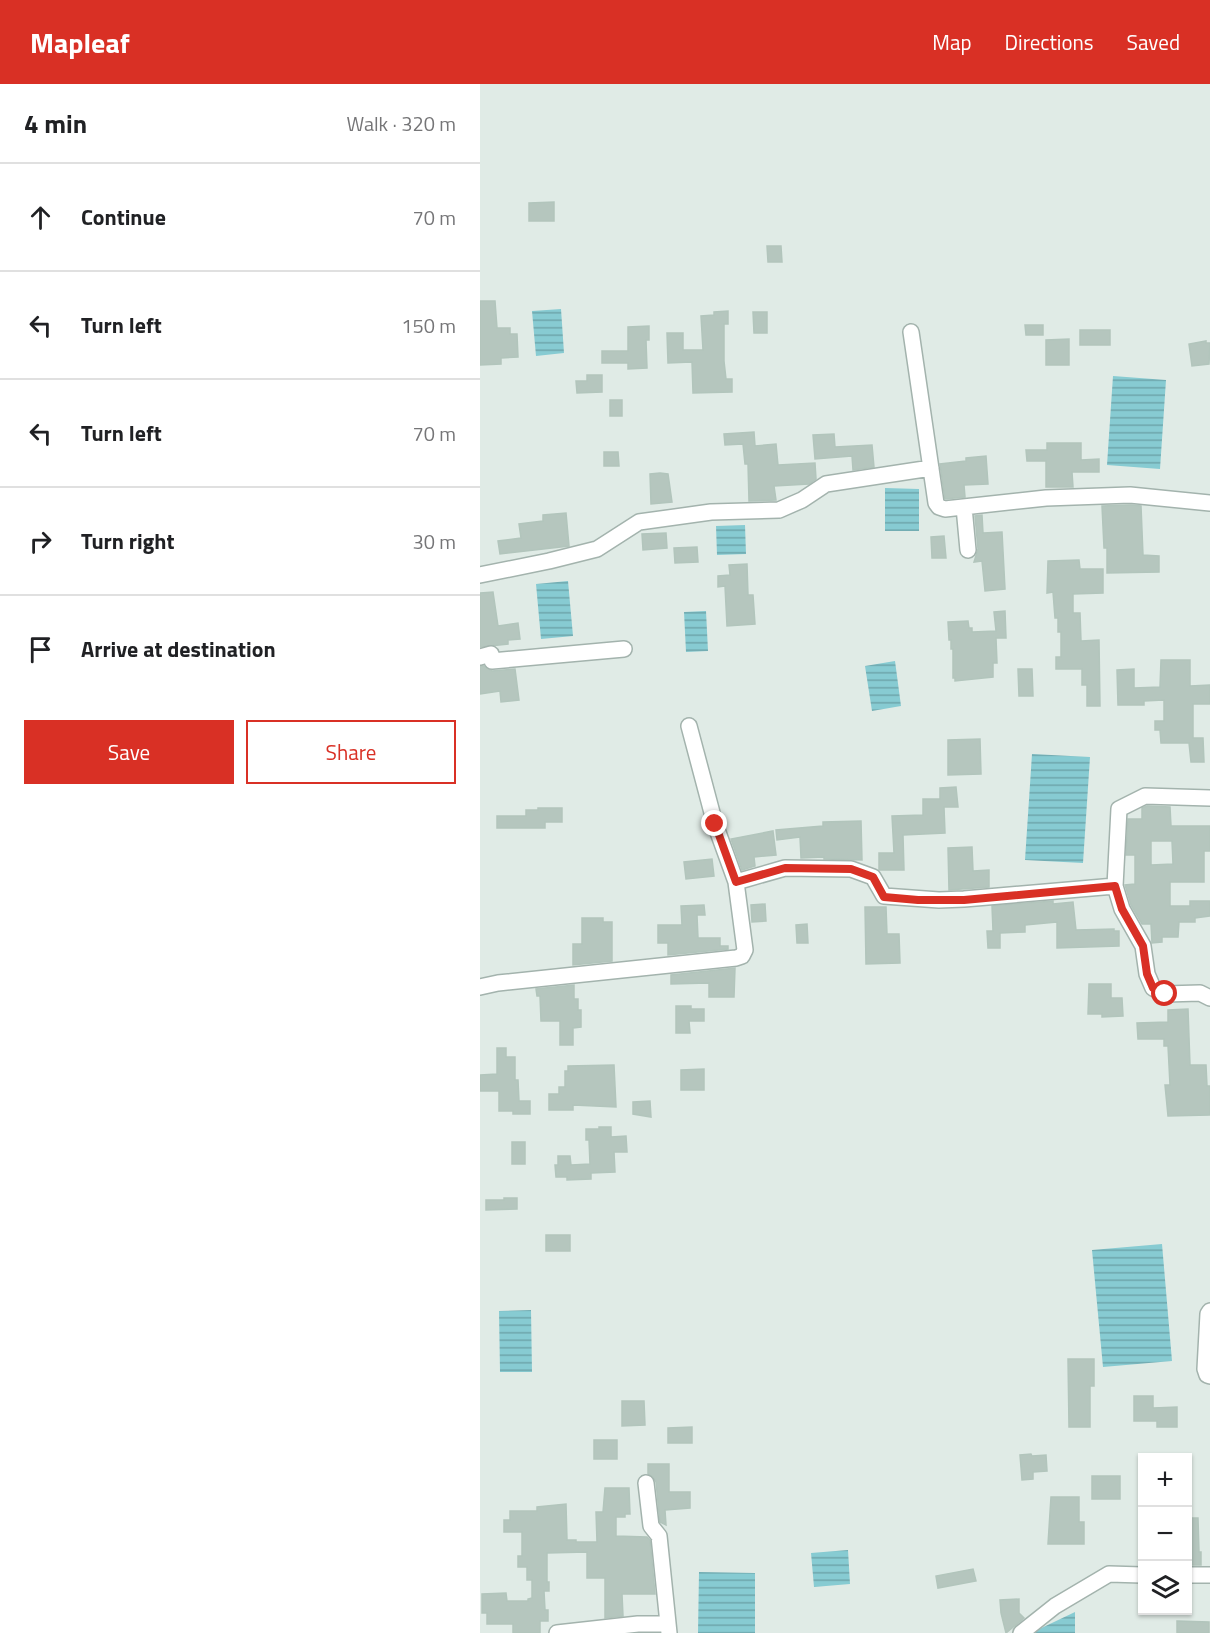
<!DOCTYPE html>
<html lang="en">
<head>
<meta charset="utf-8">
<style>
	body { margin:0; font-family:"Titillium Web",sans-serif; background:#f2f2f2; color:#202124 }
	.controls { position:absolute; right:18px; bottom:18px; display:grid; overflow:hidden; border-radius:0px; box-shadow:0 2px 4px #0004 }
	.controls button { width:54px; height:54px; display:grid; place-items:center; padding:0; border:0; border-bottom:2px solid #e0e0e0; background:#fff; color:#202124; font:30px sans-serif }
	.stop { position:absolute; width:18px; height:18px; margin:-14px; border:4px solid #d93025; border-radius:50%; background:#fff }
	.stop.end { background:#d93025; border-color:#fff; box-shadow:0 2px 6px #0008 }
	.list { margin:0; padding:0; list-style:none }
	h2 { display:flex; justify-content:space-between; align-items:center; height:78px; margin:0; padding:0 24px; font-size:26px }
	h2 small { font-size:20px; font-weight:400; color:#757577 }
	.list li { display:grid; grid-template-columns:39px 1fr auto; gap:18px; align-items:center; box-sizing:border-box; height:108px; padding:0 24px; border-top:2px solid #e0e0e0 }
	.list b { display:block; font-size:22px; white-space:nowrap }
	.list em { font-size:20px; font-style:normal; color:#757577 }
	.actions { display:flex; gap:12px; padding:18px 24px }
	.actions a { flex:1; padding:14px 0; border:2px solid #d93025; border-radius:0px; text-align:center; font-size:21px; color:#d93025 }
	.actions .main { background:#d93025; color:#fff }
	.icon { flex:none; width:33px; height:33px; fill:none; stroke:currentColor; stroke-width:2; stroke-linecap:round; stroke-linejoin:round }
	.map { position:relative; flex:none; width:730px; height:1549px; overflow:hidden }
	header { display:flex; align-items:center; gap:36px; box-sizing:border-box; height:84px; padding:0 30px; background:#d93025; color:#fff }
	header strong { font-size:28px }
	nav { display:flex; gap:33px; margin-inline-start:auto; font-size:21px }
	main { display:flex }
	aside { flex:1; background:#fff }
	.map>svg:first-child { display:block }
	.water { fill:url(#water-rules) }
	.building { fill:#b5c6be; stroke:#b2c5bc; stroke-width:1.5; fill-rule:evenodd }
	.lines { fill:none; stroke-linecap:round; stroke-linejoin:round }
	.minor-casing { stroke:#a3b3ad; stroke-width:18 }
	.minor { stroke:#fff; stroke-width:15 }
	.route { stroke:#d93025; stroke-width:8 }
</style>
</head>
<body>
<header>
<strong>Mapleaf</strong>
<nav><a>Map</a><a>Directions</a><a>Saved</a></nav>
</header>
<main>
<aside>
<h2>4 min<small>Walk · 320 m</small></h2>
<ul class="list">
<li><svg class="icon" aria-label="ahead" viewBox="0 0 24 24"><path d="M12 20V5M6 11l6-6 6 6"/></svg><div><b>Continue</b></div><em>70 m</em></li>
<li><svg class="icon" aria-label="left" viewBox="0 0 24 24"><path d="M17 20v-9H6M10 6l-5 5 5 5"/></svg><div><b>Turn left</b></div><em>150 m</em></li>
<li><svg class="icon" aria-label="left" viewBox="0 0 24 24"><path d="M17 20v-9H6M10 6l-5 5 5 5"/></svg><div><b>Turn left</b></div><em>70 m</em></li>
<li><svg class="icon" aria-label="right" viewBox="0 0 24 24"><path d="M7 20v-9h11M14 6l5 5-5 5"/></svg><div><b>Turn right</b></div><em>30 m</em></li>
<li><svg class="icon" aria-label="arrive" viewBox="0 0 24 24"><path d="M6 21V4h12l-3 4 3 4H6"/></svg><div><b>Arrive at destination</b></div></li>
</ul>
<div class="actions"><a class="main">Save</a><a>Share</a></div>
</aside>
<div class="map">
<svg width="730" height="1549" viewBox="0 0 730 1549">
	<defs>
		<pattern id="water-rules" width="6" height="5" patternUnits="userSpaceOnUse" patternTransform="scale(1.5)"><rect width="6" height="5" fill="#87cbd2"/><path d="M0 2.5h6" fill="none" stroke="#6ea6ab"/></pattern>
	</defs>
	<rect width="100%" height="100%" fill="#e0ebe6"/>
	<path class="water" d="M 81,225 L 84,269 L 56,272 L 52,227 Z
		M 633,292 L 686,296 L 680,385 L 627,381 Z
		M 405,404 L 439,405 L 439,447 L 405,447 Z
		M 265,441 L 266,470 L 237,471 L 236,442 Z
		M 88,497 L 93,552 L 61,555 L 56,500 Z
		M 226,527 L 228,567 L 206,568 L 204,528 Z
		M 415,577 L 421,622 L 392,627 L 385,582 Z
		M 552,670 L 610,673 L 603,779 L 545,776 Z
		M 682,1160 L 692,1277 L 623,1283 L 612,1166 Z
		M 51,1226 L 52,1288 L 20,1288 L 19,1227 Z
		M 368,1466 L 370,1500 L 334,1503 L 331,1469 Z
		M 219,1488 L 275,1489 L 275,1549 L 218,1549 Z
		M 595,1528 L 595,1549 L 553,1549 L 553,1548 Z"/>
	<path class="building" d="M 74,118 L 74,137 L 49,137 L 49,119 Z
		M 287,162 L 301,162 L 302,178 L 288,178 Z
		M 0,217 L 15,217 L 17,244 L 30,244 L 30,250 L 37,250 L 38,273 L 21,274 L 21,280 L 0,281 Z
		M 248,227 L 248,240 L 244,240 L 244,277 L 246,295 L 252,295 L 252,308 L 213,309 L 212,278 L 188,279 L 187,249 L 203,249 L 203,266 L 223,266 L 221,232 L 234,231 L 234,228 Z
		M 273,228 L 287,228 L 287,249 L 274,249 Z
		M 545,241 L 563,241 L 563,251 L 546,251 Z
		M 169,242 L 169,256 L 166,256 L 167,284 L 148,285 L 148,279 L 122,279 L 122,267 L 148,267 L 148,243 Z
		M 600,246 L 630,246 L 630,261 L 600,261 Z
		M 589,255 L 589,281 L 566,281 L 566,256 Z
		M 726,257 L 726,259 L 730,259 L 729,280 L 712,282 L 709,260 Z
		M 107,291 L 122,291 L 122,308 L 97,309 L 96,297 L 107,297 Z
		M 130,316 L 142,316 L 142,332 L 130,332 Z
		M 274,348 L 275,362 L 296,360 L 298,381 L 335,379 L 336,395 L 329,400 L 294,402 L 296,416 L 269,417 L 268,380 L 265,380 L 263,360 L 245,361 L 244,350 Z
		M 354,350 L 355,363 L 392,361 L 394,383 L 373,386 L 372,372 L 335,375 L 333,351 Z
		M 567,359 L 601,359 L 601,376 L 619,375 L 619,388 L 592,388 L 593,403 L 566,403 L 566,377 L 547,377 L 546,366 L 567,366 Z
		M 124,368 L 138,368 L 139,382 L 124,382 Z
		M 506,372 L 508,400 L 484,401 L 485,413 L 465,415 L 460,380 L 486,377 L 486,374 Z
		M 180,389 L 188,390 L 192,418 L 171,420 L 170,390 Z
		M 651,421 L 661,422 L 663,471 L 679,472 L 679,488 L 627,489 L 627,464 L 624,464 L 622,422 Z
		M 86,429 L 89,462 L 20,470 L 18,457 L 41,454 L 39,440 L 63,437 L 63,431 Z
		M 502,431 L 503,449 L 522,448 L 525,505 L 505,507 L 502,477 L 494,478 L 498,465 L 495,432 Z
		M 186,449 L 187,464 L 163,466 L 162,450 Z
		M 464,452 L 466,474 L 452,474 L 451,453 Z
		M 217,463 L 218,478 L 195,479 L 194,464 Z
		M 599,476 L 600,485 L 623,485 L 623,509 L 593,510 L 593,529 L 600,529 L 601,557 L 619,556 L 620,622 L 607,622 L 607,601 L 602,601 L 602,585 L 576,585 L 576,573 L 581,573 L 581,548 L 578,548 L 578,534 L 575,534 L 573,508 L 567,509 L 568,477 Z
		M 267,480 L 268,511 L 273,511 L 275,540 L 247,542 L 245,502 L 238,503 L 238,492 L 250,491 L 249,481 Z
		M 13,508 L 18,542 L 38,539 L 40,555 L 28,556 L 28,560 L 0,563 L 0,509 Z
		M 525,527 L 526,554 L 516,554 L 517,579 L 513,579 L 513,593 L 475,597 L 475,594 L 473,594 L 473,565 L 471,565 L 471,556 L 469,556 L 468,538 L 488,537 L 489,544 L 492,544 L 492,548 L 516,547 L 514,528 Z
		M 681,576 L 710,576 L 710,602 L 730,601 L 730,620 L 713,620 L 713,654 L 723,654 L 724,678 L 711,678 L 709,659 L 681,659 L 680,646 L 675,646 L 675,637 L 684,637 L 684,616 L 664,617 L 664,621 L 638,621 L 637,586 L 654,585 L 654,604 L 680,603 Z
		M 0,582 L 4,582 L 12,587 L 35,585 L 39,616 L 21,618 L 20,607 L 0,610 Z
		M 538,585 L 552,585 L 553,612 L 539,612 Z
		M 500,655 L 501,690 L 468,691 L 468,656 Z
		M 476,703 L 478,723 L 464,723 L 465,749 L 423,751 L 424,786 L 399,786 L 399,769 L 414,769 L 412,732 L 443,731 L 443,715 L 460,715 L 460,704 Z
		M 667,722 L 690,723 L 691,742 L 730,742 L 730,767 L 724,767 L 724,798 L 690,798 L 690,822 L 710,822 L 710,817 L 730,817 L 730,832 L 715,834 L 715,838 L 699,838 L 698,853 L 682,853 L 682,858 L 672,859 L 671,840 L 662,840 L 651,821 L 645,801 L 655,800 L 655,771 L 646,771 L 648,735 L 662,735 L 662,724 ZM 671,757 L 692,757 L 693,780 L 671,781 Z
		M 58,724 L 82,724 L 82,738 L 65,738 L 65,744 L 17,744 L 17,732 L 46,732 L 46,726 L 58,726 Z
		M 381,737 L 382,776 L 344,775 L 344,773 L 321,774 L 320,753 L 297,756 L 296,746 L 343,742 L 343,738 Z
		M 293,747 L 296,771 L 274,773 L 275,782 L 262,786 L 251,755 Z
		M 492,763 L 493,787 L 509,786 L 509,803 L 469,806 L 468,764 Z
		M 232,775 L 234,792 L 206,795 L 204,778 Z
		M 573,817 L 573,820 L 593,818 L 596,846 L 634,845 L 634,847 L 639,847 L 639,862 L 577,864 L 577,838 L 545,841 L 545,848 L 520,849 L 520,864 L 508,864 L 507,847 L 513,847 L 512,822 Z
		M 285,820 L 286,837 L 272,838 L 271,821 Z
		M 224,821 L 225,831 L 217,831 L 218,854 L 240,854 L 240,862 L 248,862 L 248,865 L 188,871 L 188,859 L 178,859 L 178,841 L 202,841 L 201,822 Z
		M 385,823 L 406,823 L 407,850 L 419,850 L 420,879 L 386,880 Z
		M 102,834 L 123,834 L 123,838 L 132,838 L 132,877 L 93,881 L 93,860 L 102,860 Z
		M 327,840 L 328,859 L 317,859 L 316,841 Z
		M 255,884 L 254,913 L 229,913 L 229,899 L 191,900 L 191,891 Z
		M 609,900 L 631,900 L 631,914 L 642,914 L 643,932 L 622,933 L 622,930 L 608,930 Z
		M 94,901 L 94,915 L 98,915 L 98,926 L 101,926 L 101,943 L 93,944 L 93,961 L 80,961 L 80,937 L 61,937 L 60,912 L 57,912 L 56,905 Z
		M 196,922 L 211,922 L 211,925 L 224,925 L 224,937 L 209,937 L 210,949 L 196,949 Z
		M 708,925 L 710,981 L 726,981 L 727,1002 L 730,1002 L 730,1031 L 688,1032 L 685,1001 L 690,1001 L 688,962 L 684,962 L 684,955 L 658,955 L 657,939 L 688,938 L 688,926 Z
		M 17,964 L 26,964 L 26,973 L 35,973 L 35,996 L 38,996 L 39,1017 L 50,1017 L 50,1030 L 33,1030 L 33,1027 L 19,1027 L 19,1007 L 0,1007 L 0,991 L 17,990 Z
		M 134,981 L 136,1023 L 93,1021 L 93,1026 L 69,1026 L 69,1010 L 79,1010 L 79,1003 L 85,1003 L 85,987 L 88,987 L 88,982 Z
		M 224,985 L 224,1006 L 201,1006 L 201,986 Z
		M 170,1017 L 171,1033 L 153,1030 L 153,1018 Z
		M 119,1043 L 131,1043 L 131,1053 L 146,1052 L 147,1068 L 134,1068 L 135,1088 L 111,1089 L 111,1095 L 87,1096 L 87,1093 L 76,1093 L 75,1081 L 78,1081 L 78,1072 L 90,1072 L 91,1081 L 110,1080 L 109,1056 L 106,1056 L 106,1045 L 119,1045 Z
		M 32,1058 L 45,1058 L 45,1080 L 32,1080 Z
		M 24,1114 L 37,1114 L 37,1125 L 6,1126 L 6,1116 L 24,1116 Z
		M 66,1151 L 90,1151 L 90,1167 L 66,1167 Z
		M 588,1275 L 614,1275 L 614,1302 L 610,1302 L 610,1343 L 589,1343 Z
		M 654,1312 L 673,1312 L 673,1324 L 697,1323 L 697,1343 L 677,1343 L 677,1337 L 654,1337 Z
		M 142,1317 L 164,1317 L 165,1341 L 142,1342 Z
		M 212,1343 L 212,1359 L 188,1359 L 188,1344 Z
		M 114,1356 L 137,1356 L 137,1375 L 114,1375 Z
		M 551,1370 L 552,1372 L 566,1371 L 567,1387 L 553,1388 L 553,1395 L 542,1396 L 540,1371 Z
		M 168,1380 L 189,1380 L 189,1408 L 210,1408 L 210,1424 L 185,1426 L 186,1441 L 180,1438 L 176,1398 L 173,1393 L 168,1390 Z
		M 612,1392 L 640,1392 L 640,1415 L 612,1415 Z
		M 125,1404 L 149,1404 L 150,1430 L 145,1430 L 145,1433 L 136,1433 L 136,1452 L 167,1453 L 170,1456 L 175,1510 L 142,1510 L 143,1532 L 125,1534 L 125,1494 L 107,1494 L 107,1468 L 67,1469 L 67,1498 L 69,1498 L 69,1507 L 64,1507 L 65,1526 L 68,1526 L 68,1537 L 60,1537 L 60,1549 L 33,1549 L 33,1540 L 7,1540 L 7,1529 L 2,1529 L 2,1510 L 26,1509 L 27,1517 L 48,1517 L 48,1515 L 52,1514 L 52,1496 L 47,1496 L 47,1483 L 38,1483 L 38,1472 L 42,1472 L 42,1448 L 24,1448 L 24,1436 L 30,1436 L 30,1427 L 57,1427 L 57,1423 L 86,1420 L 87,1456 L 96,1456 L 96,1458 L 117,1458 L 116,1428 L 123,1428 Z
		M 571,1413 L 599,1413 L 599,1438 L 604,1438 L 604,1460 L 568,1460 Z
		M 708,1434 L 718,1434 L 719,1468 L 721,1468 L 721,1481 L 708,1481 Z
		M 493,1485 L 496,1497 L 458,1504 L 456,1492 Z
		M 539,1515 L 539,1529 L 544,1534 L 526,1549 L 521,1529 L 520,1516 Z
		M 697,1537 L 729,1538 L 729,1549 L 697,1549 Z"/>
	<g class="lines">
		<g class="minor-casing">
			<path id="minor" d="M 431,248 L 456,419 L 459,423 L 465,425 L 566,414 L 650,411 L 730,419
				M 484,423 L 488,466
				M 0,491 L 69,477 L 117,465 L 159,438 L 231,428 L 299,426 L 322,416 L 346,400 L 451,384
				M 0,573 L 11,570 L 12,577 L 144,565
				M 730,714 L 665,712 L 639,725 L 635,802 L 642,825 L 663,862 L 667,890 L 673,904 L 685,910 L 720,909 L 730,914
				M 256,798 L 305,784 L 371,785 L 393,793 L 404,812 L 459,816 L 484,815 L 635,802
				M 0,903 L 18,899 L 256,874 L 262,872 L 265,866 L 256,798 L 235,740 L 209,642
				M 730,1227 L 728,1230 L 725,1285 L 727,1291 L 730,1292
				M 166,1399 L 171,1442 L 179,1452 L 189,1549
				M 708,1491 L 730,1491
				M 77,1549 L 158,1540 L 188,1540
				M 541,1549 L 575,1522 L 629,1490 L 662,1491"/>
		</g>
		<use href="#minor" class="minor"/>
	</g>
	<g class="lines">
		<path class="route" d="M 235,740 L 256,798 L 305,784 L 371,785 L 393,793 L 404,813 L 438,816 L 484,816 L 635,802 L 642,825 L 663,862 L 667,890 L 673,904 L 685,910"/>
	</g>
</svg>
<div class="controls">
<button>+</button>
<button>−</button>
<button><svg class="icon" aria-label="layers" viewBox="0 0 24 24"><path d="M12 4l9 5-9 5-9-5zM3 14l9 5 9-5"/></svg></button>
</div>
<div class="stop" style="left:685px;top:910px"></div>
<div class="stop end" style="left:235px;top:740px"></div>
</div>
</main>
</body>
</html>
